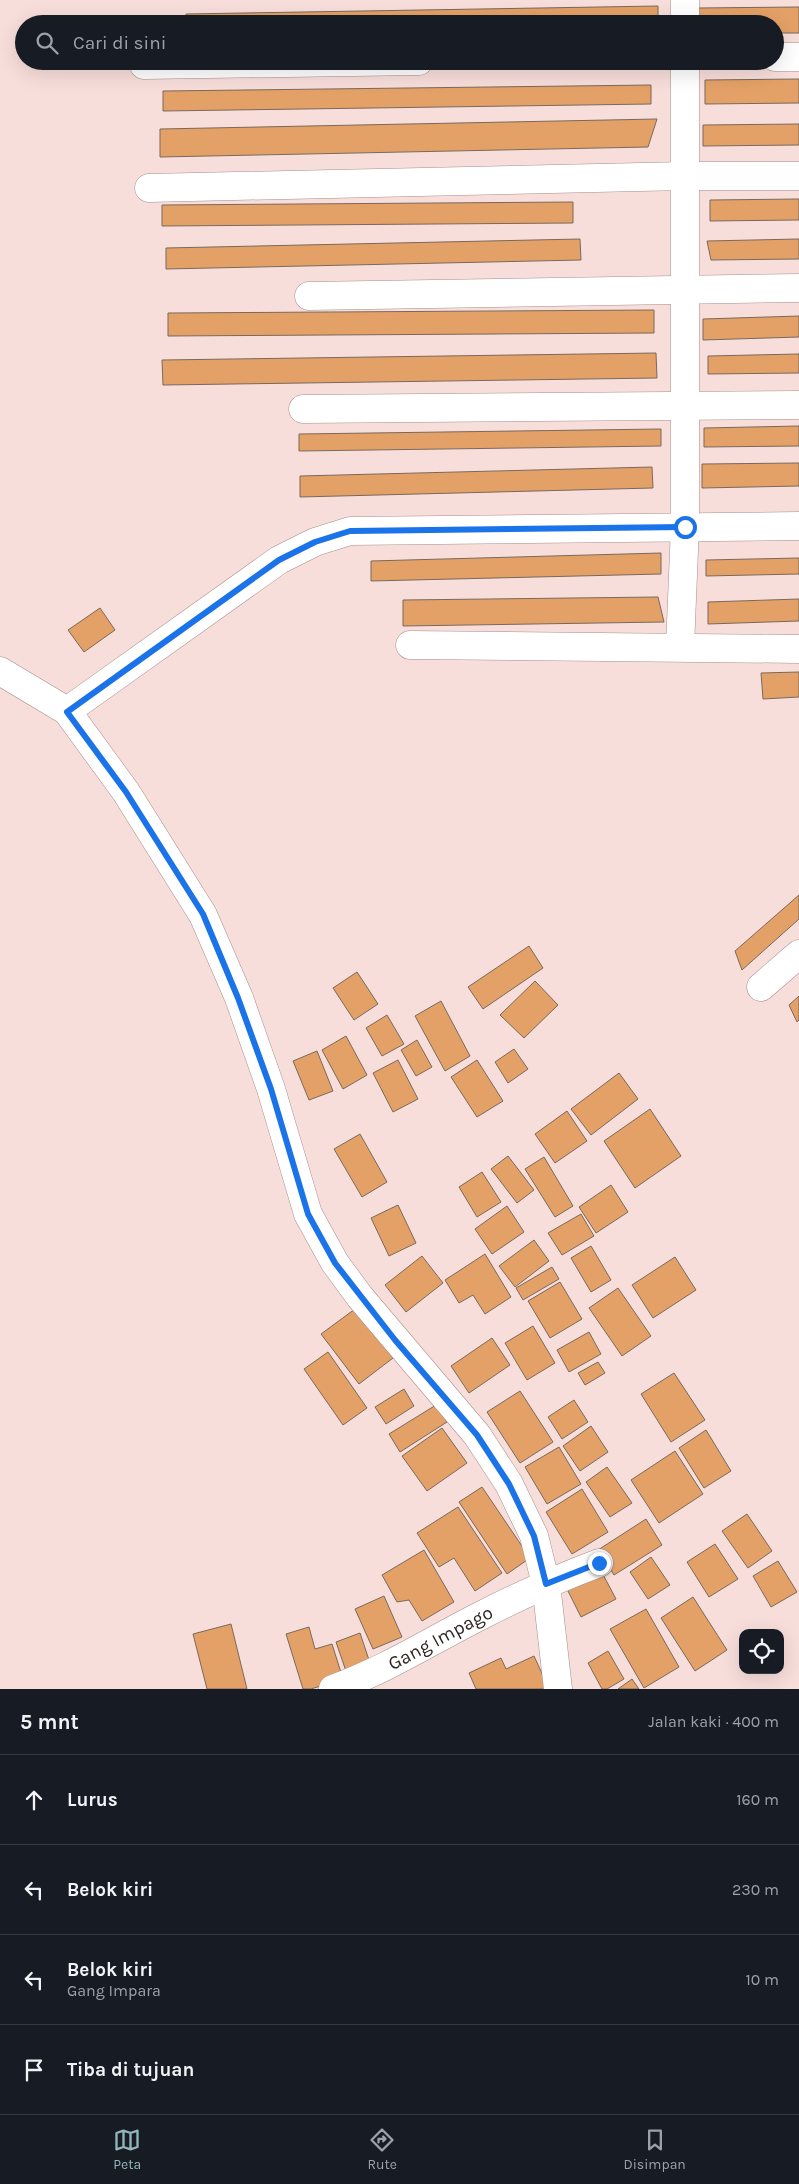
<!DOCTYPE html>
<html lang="id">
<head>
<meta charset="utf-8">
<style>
	body { margin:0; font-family:Karla,sans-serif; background:#20242c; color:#f1f3f6 }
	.controls { position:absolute; right:15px; bottom:15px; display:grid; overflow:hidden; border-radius:10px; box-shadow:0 5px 20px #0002 }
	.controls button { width:45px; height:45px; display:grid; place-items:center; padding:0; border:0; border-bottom:1px solid #363941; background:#171b24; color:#f1f3f6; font:25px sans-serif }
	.stop { position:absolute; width:15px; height:15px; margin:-11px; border:4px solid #1a73e8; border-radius:50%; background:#fff }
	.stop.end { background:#1a73e8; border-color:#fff; box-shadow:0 1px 5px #0008 }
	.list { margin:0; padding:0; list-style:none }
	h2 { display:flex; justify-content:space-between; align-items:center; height:65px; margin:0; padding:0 20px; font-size:21px }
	h2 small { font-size:16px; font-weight:400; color:#9ea1a6 }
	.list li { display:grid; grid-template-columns:32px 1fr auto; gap:15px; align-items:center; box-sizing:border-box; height:90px; padding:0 20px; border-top:1px solid #363941 }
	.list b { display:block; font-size:19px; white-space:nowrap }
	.list p { margin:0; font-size:16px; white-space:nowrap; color:#9ea1a6 }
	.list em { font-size:16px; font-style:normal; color:#9ea1a6 }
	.icon { flex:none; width:28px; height:28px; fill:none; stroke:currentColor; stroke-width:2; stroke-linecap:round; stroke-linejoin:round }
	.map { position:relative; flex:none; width:799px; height:1689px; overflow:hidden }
	.search { position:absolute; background:#171b24; box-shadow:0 5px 20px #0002; left:15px; right:15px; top:15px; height:55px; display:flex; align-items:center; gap:12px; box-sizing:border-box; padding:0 18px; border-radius:28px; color:#9ea1a6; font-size:19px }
	.sheet { height:425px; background:#171b24 }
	nav { display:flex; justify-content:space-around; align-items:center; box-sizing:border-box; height:70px; border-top:1px solid #363941; background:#171b24; font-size:14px; color:#9ea1a6 }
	nav a { display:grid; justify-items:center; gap:2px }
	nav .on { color:#92b6b9 }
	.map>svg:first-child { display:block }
	.building { fill:#e4a167; stroke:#79695c }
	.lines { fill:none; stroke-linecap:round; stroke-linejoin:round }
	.minor-casing { stroke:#a68f8c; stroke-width:29 }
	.minor { stroke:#fff; stroke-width:28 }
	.route { stroke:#1a73e8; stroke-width:6 }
	.labels { text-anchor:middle; stroke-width:4; stroke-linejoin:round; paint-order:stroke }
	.street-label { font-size:19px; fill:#2d2422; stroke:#feeeec }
</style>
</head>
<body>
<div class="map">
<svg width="799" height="1689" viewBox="0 0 799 1689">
	<rect width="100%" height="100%" fill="#f8dedb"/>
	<path class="building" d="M 658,6 L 658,24 L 186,24 L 186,14 Z
		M 799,7 L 799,33 L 775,33 L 775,24 L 698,24 L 698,8 Z
		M 799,79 L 799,103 L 705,104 L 705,80 Z
		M 651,85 L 651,104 L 163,111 L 163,91 Z
		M 657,119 L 648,147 L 160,157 L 160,129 Z
		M 799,124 L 799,145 L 703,146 L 703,125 Z
		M 799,199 L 799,220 L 710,221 L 710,200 Z
		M 573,202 L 573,223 L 162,226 L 162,205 Z
		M 580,239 L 581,260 L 166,269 L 166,248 Z
		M 799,239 L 799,259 L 711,260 L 707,241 Z
		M 654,310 L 654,333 L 168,336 L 168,313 Z
		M 799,316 L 799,337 L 703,340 L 703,319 Z
		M 656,353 L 657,378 L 163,385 L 162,360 Z
		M 799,354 L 799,373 L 708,374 L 708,356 Z
		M 799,426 L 799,446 L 704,447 L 704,428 Z
		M 661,429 L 661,446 L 299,451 L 299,434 Z
		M 799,463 L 799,486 L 702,488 L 702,464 Z
		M 652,467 L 653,488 L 300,497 L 300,476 Z
		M 661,553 L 661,574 L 371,581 L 371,561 Z
		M 799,558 L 799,574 L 706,576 L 706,560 Z
		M 658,597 L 664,622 L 403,626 L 403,600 Z
		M 799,599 L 799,621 L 708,624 L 708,602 Z
		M 100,608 L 115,630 L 84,652 L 68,630 Z
		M 799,672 L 799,697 L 763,699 L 761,673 Z
		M 799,895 L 799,919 L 742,970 L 735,951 Z
		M 529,946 L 543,968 L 483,1009 L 468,987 Z
		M 357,972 L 378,1004 L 354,1020 L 333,988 Z
		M 535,981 L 558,1005 L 524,1038 L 500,1015 Z
		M 799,996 L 799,1020 L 797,1022 L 789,1005 Z
		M 441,1001 L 470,1056 L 445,1071 L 415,1016 Z
		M 387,1015 L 404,1044 L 382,1056 L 366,1028 Z
		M 346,1036 L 367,1075 L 343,1089 L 322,1050 Z
		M 417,1040 L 432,1067 L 416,1076 L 401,1050 Z
		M 514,1049 L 528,1069 L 508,1083 L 495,1062 Z
		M 317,1051 L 333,1091 L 309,1100 L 293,1061 Z
		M 398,1060 L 418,1099 L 393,1112 L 373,1073 Z
		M 477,1060 L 503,1101 L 477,1117 L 451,1077 Z
		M 619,1073 L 638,1099 L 591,1135 L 571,1109 Z
		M 650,1109 L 681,1156 L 635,1188 L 604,1141 Z
		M 567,1111 L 587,1141 L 555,1163 L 535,1134 Z
		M 360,1134 L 387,1182 L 362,1197 L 334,1149 Z
		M 508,1156 L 534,1190 L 517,1203 L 491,1169 Z
		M 544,1157 L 573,1206 L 555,1217 L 525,1169 Z
		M 482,1172 L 501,1202 L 477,1217 L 459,1187 Z
		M 611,1185 L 628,1212 L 596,1233 L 579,1207 Z
		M 398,1205 L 416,1243 L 389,1256 L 371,1218 Z
		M 507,1206 L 524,1232 L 492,1254 L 475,1229 Z
		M 581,1214 L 594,1236 L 562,1255 L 548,1233 Z
		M 534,1240 L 549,1261 L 515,1287 L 499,1266 Z
		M 591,1246 L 611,1280 L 591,1292 L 571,1258 Z
		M 485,1254 L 511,1297 L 485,1314 L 473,1295 L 459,1303 L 445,1280 Z
		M 422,1256 L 443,1283 L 406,1312 L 385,1285 Z
		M 675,1257 L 696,1290 L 653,1318 L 632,1285 Z
		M 552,1267 L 559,1279 L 523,1300 L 516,1288 Z
		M 560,1282 L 582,1319 L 550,1338 L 528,1301 Z
		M 618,1288 L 651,1336 L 622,1356 L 589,1308 Z
		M 355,1309 L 393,1358 L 359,1384 L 321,1334 Z
		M 533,1326 L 555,1363 L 527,1380 L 505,1343 Z
		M 589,1332 L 601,1354 L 569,1372 L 557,1350 Z
		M 492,1338 L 510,1365 L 469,1393 L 451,1366 Z
		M 328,1352 L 367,1408 L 343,1425 L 304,1369 Z
		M 598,1362 L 605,1373 L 585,1385 L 578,1373 Z
		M 674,1373 L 705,1420 L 671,1442 L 641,1394 Z
		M 404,1389 L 414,1406 L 386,1424 L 375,1407 Z
		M 520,1391 L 553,1442 L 520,1463 L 487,1412 Z
		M 574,1400 L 588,1422 L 562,1439 L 548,1417 Z
		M 436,1405 L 447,1422 L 400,1452 L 389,1434 Z
		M 591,1426 L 608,1452 L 580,1471 L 563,1446 Z
		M 442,1428 L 467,1463 L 427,1491 L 402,1456 Z
		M 706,1430 L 731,1471 L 704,1488 L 679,1448 Z
		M 559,1447 L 581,1484 L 547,1504 L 525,1467 Z
		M 675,1451 L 703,1494 L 659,1523 L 631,1480 Z
		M 607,1467 L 632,1503 L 610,1517 L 586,1482 Z
		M 482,1487 L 530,1558 L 507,1574 L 459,1502 Z
		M 582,1489 L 608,1532 L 572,1554 L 546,1512 Z
		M 458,1507 L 502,1573 L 475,1591 L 454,1558 L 439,1567 L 417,1533 Z
		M 747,1514 L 772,1551 L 748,1568 L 722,1531 Z
		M 646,1519 L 662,1545 L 614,1575 L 598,1550 Z
		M 715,1544 L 738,1579 L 709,1597 L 687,1562 Z
		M 424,1550 L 454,1602 L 422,1621 L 409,1600 L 397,1602 L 382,1575 Z
		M 651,1557 L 670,1585 L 648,1599 L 630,1572 Z
		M 778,1561 L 797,1592 L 771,1607 L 753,1576 Z
		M 599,1567 L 616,1599 L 581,1617 L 565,1585 Z
		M 384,1596 L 402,1637 L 373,1649 L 355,1609 Z
		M 693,1597 L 727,1650 L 695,1671 L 661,1618 Z
		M 646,1609 L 679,1667 L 644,1688 L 610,1629 Z
		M 231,1624 L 247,1689 L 207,1689 L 193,1634 Z
		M 309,1627 L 315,1649 L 332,1644 L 343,1679 L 311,1689 L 303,1689 L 286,1634 Z
		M 360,1633 L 371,1666 L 347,1674 L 336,1642 Z
		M 608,1651 L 624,1679 L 607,1689 L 602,1689 L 588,1663 Z
		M 534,1656 L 549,1689 L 476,1689 L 469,1673 L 501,1658 L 506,1669 Z
		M 632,1679 L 639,1689 L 618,1689 Z"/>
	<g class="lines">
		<g class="minor-casing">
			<g id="minor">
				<path d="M 685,0 L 685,24"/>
				<path d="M 775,57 L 799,57"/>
				<path d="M 144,65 L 419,61"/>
				<path d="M 149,188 L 685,176 L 799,176"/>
				<path d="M 309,296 L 799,288"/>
				<path d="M 303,409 L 799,405"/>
				<path d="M 410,645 L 799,649"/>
				<path d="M 680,647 L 685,527 L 685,61"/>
				<path d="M 0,671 L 67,711 L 126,792 L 203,915 L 239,998 L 271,1089 L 308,1214 L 335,1263 L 360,1297 L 477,1435 L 509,1484 L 534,1536 L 546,1584 L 558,1689"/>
				<path d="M 67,711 L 279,560 L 315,542 L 350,531 L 799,526"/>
				<path d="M 761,987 L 799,954"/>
				<path id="s1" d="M 333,1689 C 385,1670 431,1641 480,1616 C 519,1596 559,1578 599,1563"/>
			</g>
		</g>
		<use href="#minor" class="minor"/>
	</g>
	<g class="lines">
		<path class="route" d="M 599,1563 L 546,1584 L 534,1536 L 509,1484 L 477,1435 L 395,1340 L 335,1263 L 308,1214 L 271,1089 L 238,998 L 203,914 L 126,792 L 67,712 L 279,560 L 315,542 L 350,531 L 685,527"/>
	</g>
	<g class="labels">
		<g class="street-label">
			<text dy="7" stroke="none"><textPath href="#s1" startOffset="119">Gang Impago</textPath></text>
		</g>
	</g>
</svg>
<div class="controls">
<button><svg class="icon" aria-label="locate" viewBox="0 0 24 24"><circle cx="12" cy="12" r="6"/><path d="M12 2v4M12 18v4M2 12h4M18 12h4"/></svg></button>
</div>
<div class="stop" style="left:685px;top:527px"></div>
<div class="stop end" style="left:599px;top:1563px"></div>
<div class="search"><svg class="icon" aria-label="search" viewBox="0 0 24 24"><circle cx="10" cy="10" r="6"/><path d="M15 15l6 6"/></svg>Cari di sini</div>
</div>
<section class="sheet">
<h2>5 mnt<small>Jalan kaki · 400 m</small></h2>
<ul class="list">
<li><svg class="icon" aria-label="ahead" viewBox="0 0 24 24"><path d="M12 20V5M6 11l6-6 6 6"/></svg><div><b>Lurus</b></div><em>160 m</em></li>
<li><svg class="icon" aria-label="left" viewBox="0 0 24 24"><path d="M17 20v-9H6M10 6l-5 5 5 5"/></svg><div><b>Belok kiri</b></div><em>230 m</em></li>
<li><svg class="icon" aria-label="left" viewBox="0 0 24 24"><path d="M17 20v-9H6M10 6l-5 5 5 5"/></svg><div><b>Belok kiri</b><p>Gang Impara</p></div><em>10 m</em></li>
<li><svg class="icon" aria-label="arrive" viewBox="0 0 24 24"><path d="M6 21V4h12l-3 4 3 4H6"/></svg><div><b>Tiba di tujuan</b></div></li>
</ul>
</section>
<nav>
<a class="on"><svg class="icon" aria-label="map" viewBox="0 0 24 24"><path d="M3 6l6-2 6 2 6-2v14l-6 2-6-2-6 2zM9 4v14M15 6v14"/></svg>Peta</a>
<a><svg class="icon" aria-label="directions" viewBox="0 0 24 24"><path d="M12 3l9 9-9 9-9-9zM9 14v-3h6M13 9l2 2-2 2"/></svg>Rute</a>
<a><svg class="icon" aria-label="saved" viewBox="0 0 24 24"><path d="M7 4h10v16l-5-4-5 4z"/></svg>Disimpan</a>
</nav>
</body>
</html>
